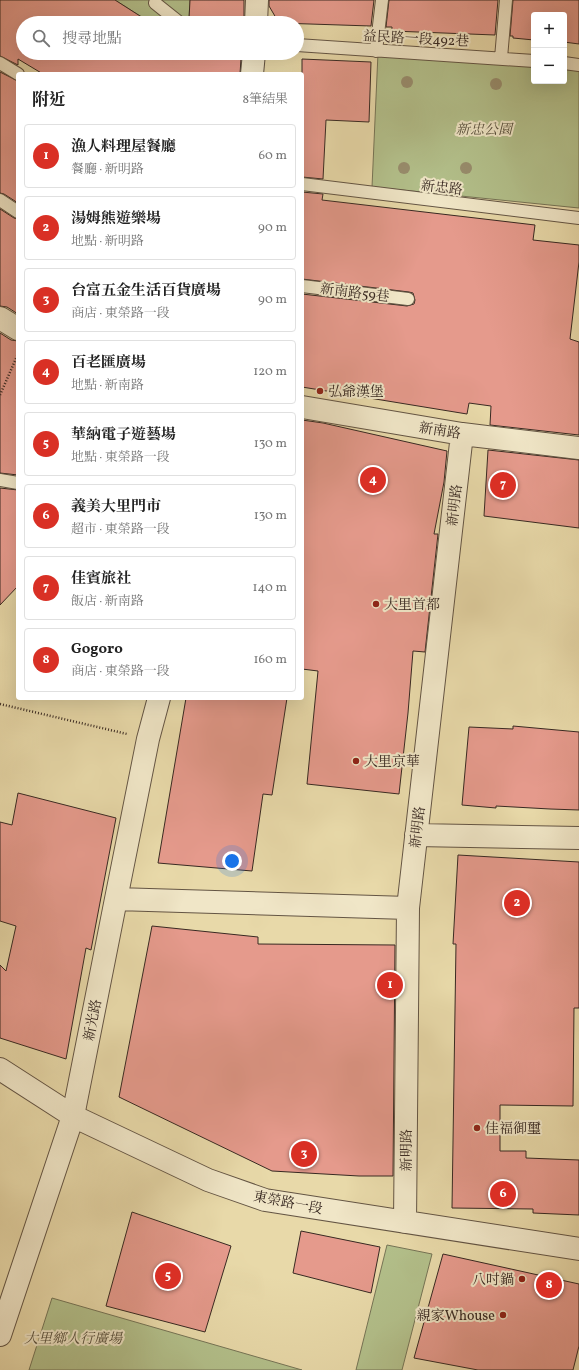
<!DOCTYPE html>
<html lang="zh-TW">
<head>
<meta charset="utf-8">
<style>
	body { margin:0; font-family:Vollkorn,"Noto Serif TC",serif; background:#f6f6f6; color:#222 }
	.controls { position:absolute; right:12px; top:12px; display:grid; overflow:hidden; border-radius:4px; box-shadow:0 4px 16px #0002 }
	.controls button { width:36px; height:36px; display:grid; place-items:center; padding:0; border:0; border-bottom:1px solid #e0e0e0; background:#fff; color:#222; font:20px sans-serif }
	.you { position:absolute; left:232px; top:861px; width:14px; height:14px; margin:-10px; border:3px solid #fff; border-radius:50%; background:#1a73e8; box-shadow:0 0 0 6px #1a73e833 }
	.badge { display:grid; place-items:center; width:26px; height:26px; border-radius:50%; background:#d93025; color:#fff; font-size:13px; font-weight:700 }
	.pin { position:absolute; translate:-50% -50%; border:2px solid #fff; box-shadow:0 1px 4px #0006 }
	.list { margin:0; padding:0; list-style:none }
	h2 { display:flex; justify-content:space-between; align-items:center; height:52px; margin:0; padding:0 16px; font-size:17px }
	h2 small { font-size:13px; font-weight:400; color:#767676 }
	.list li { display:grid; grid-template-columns:26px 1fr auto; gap:12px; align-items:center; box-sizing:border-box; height:64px; margin:0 8px 8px; padding:0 8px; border:1px solid #e0e0e0; border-radius:4px }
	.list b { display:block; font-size:15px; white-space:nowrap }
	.list p { margin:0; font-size:13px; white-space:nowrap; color:#767676 }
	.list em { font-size:13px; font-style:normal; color:#767676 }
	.icon { flex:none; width:22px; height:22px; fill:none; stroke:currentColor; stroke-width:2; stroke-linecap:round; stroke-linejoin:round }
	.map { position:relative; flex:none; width:579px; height:1370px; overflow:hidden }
	.search { position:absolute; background:#fff; box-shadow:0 4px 16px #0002; left:16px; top:16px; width:288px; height:44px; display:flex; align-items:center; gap:10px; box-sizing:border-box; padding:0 14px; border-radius:22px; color:#767676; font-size:15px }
	.panel { position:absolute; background:#fff; box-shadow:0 4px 16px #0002; left:16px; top:72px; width:288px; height:628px; border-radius:4px }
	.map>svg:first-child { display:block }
	.green { fill:#b3c08b; stroke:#767456 }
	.building { fill:#e59a8c; stroke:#382922 }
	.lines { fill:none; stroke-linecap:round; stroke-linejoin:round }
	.lane-casing { stroke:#645544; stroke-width:14 }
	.street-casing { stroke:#645544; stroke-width:24 }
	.path { stroke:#382922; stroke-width:2.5; stroke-dasharray:1 2; stroke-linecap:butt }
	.lane { stroke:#f0e6c7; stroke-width:12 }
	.street { stroke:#f0e6c7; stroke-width:22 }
	.tree { fill:#988d6d }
	.poi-dot { fill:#8f2418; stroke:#f0e6c7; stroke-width:1.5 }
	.labels { text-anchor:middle; stroke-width:4; stroke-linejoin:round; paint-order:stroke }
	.street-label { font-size:14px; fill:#382922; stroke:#f0e6c7 }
	.park-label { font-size:14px; font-style:italic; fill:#574f3c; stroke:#f0e6c7 }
	.poi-label { font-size:14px; fill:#382922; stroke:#f0e6c7; text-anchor:start }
</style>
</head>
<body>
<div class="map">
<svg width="579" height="1370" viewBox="0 0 579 1370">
	<rect width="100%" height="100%" fill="#e8d9a9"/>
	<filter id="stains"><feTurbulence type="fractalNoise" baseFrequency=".005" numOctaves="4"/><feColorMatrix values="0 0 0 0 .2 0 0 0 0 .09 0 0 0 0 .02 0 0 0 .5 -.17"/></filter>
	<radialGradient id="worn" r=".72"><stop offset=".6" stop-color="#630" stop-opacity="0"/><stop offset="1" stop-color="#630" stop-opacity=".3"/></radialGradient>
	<path class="green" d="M 115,0 L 190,0 L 189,19 L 185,23 L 151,23 Z
		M 378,53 L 534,64 L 534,81 L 564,81 L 564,66 L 579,67 L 579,208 L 372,187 Z
		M 387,1245 L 432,1254 L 402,1370 L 356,1370 Z
		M 52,1298 L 302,1370 L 29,1370 Z"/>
	<path class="building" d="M 0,0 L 115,0 L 151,23 L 23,23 L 23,53 L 194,53 L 197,55 L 241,59 L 240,74 L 43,74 L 18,59 L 18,65 L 0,56 Z
		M 190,0 L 244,0 L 244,23 L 189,19 Z
		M 269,0 L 374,0 L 371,26 L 279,23 L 269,6 Z
		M 389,0 L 498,0 L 495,35 L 392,31 L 392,27 L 386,27 Z
		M 513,0 L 579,0 L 579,44 L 564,42 L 564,15 L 534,15 L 534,40 L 513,38 L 513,36 L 510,36 Z
		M 302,59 L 371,62 L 369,122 L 326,120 L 323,179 L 302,177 Z
		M 0,72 L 18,81 L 18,203 L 4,194 L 0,193 Z
		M 302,192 L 323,194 L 322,200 L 535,225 L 533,240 L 579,245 L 579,262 L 570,339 L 579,342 L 579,435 L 490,425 L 491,406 L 469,403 L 467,414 L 302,387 L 302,294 L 407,306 L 414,304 L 415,300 L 413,293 L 409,292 L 302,279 Z
		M 0,209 L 14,218 L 18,219 L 18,314 L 7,307 L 0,306 Z
		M 0,333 L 11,340 L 18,341 L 18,475 L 0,473 Z
		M 302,420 L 323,423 L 447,451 L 444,482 L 434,534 L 438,534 L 425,652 L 413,651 L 408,713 L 399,794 L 307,784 L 318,671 L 302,669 Z
		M 488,450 L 579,460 L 579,528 L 484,516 Z
		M 0,488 L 18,490 L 18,586 L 0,605 Z
		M 186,698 L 287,698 L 272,795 L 263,794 L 252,871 L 158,863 Z
		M 513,726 L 579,732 L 579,810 L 550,809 L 496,806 L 496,808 L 462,805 L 469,727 L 513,729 Z
		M 18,793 L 116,818 L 91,950 L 86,948 L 66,1059 L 0,1038 L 0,965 L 6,971 L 16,926 L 0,921 L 0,822 L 12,825 Z
		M 458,855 L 579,862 L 579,1008 L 574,1008 L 573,1106 L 500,1105 L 500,1151 L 526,1151 L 526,1158 L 579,1160 L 579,1215 L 533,1213 L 533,1209 L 452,1208 L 456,944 L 453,944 Z
		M 152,926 L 258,937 L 258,944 L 395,945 L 393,1176 L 359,1176 L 272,1171 L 119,1097 Z
		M 132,1212 L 231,1246 L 205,1332 L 106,1306 Z
		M 301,1231 L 380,1247 L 371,1293 L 293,1273 Z
		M 443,1254 L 579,1284 L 579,1346 L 573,1370 L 478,1370 L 414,1358 Z"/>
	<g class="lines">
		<g class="lane-casing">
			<path id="lane" d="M 155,3 L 180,23
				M 297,45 L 534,61
				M 376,51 L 382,0
				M 501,58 L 506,0
				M 0,63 L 18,74
				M 564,63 L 579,65
				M 302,184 L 579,218
				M 0,200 L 18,212
				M 302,286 L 408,299
				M 0,480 L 18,483"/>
		</g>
		<g class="street-casing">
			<path id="street" d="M 256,23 L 257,0
				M 252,74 L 254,53
				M 0,318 L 18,329
				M 302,407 L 462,434 L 579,448
				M 416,835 L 579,838
				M 116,899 L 408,908
				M 0,1069 L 73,1116 L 208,1180 L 265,1200 L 579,1249
				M 405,1222 L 408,908 L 462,434
				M 0,1335 L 73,1116 L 116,899 L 148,739 L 159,698"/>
		</g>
		<path class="path" d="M 0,395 L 18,354
			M 0,704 L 127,734"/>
		<use href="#lane" class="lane"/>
		<use href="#street" class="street"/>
	</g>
	<g class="tree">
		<circle cx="407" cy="82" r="6"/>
		<circle cx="496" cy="84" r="6"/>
		<circle cx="404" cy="168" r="6"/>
		<circle cx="466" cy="168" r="6"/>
	</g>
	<g class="poi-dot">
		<circle cx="320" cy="391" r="4"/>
		<circle cx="376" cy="604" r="4"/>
		<circle cx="356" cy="761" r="4"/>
		<circle cx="477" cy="1128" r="4"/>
		<circle cx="522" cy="1279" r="4"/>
		<circle cx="503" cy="1315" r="4"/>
	</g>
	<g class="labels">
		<g class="street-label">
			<text transform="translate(416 38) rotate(3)" y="5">益民路一段492巷</text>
			<text transform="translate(442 187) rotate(7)" y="5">新忠路</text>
			<text transform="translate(355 292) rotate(7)" y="5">新南路59巷</text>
			<text transform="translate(440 430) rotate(9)" y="5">新南路</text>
			<text transform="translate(454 505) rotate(-83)" y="5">新明路</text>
			<text transform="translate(417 827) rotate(-83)" y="5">新明路</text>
			<text transform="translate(92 1020) rotate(-79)" y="5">新光路</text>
			<text transform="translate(406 1150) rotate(-90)" y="5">新明路</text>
			<text transform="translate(288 1202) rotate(11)" y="5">東榮路一段</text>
		</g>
		<g class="park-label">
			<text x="484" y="134">新忠公園</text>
			<text x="73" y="1343">大里鄉人行廣場</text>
		</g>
		<g class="poi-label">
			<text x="328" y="396">弘爺漢堡</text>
			<text x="384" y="609">大里首都</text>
			<text x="364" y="766">大里京華</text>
			<text x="485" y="1133">佳福御璽</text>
			<text x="514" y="1284" text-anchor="end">八吋鍋</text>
			<text x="495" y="1320" text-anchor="end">親家Whouse</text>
		</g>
	</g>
	<rect width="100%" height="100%" filter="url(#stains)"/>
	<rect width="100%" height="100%" fill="url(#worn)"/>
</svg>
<div class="controls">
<button>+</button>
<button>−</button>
</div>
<div class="you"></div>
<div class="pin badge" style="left:390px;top:985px">1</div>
<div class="pin badge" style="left:517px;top:903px">2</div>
<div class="pin badge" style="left:304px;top:1154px">3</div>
<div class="pin badge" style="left:373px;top:480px">4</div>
<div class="pin badge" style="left:168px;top:1276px">5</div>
<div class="pin badge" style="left:503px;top:1194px">6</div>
<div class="pin badge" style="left:503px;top:485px">7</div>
<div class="pin badge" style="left:549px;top:1285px">8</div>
<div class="search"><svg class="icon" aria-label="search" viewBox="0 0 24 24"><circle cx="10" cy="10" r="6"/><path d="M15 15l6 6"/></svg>搜尋地點</div>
<section class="panel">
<h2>附近<small>8筆結果</small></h2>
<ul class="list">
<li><span class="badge">1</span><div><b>漁人料理屋餐廳</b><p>餐廳 · 新明路</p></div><em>60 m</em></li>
<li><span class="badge">2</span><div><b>湯姆熊遊樂場</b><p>地點 · 新明路</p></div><em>90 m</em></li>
<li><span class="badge">3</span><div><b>台富五金生活百貨廣場</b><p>商店 · 東榮路一段</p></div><em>90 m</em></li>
<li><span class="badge">4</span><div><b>百老匯廣場</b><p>地點 · 新南路</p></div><em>120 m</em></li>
<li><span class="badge">5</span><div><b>華納電子遊藝場</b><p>地點 · 東榮路一段</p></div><em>130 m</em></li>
<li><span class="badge">6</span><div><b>義美大里門市</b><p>超市 · 東榮路一段</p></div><em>130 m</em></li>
<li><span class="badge">7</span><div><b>佳賓旅社</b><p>飯店 · 新南路</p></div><em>140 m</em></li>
<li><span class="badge">8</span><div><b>Gogoro</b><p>商店 · 東榮路一段</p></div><em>160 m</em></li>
</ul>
</section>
</div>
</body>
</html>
